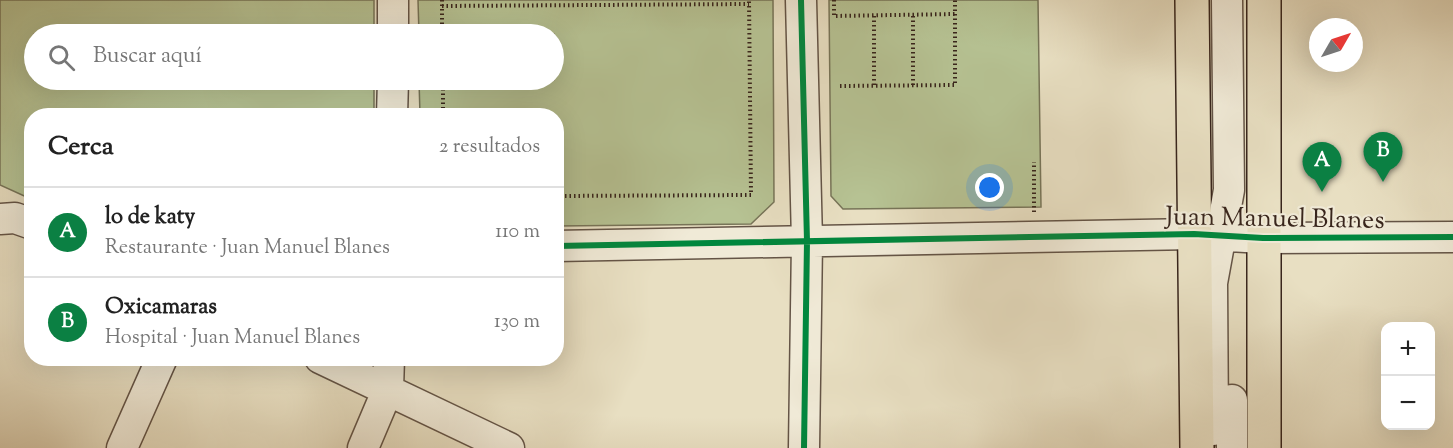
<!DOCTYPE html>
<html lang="es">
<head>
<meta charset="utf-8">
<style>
	body { margin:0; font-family:"Sorts Mill Goudy",serif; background:#f6f6f6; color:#222 }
	.controls { position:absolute; right:18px; bottom:18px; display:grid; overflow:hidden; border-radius:12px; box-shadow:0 6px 24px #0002 }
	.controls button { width:54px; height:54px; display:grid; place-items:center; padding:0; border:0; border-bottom:2px solid #e0e0e0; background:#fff; color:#222; font:30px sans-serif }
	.compass { position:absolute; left:1309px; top:18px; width:54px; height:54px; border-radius:50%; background:#fff; box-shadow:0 6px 24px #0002; rotate:51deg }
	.you { position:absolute; left:990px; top:188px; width:21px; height:21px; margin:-15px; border:4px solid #fff; border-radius:50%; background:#1a73e8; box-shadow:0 0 0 9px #1a73e833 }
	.badge { display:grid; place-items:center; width:39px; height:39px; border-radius:50%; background:#0b8043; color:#fff; font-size:20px; font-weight:700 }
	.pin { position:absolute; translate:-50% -50px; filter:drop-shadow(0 2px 3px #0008) }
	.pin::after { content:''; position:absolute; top:32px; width:21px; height:18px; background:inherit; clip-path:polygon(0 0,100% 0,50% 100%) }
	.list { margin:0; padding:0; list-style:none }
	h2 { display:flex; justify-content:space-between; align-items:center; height:78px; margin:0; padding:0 24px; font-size:26px }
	h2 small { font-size:20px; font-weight:400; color:#767676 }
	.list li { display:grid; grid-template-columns:39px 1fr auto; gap:18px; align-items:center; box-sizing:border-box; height:90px; padding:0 24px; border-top:2px solid #e0e0e0 }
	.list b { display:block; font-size:22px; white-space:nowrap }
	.list p { margin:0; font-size:20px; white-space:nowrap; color:#767676 }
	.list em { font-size:20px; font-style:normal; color:#767676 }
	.icon { flex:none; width:33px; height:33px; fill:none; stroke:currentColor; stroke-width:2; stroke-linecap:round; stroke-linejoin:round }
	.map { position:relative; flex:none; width:1453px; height:448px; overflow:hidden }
	.search { position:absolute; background:#fff; box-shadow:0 6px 24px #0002; left:24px; top:24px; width:540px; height:66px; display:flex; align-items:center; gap:15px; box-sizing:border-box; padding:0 21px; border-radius:33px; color:#767676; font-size:22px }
	.panel { position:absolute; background:#fff; box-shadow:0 6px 24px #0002; left:24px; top:108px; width:540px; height:258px; border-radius:24px }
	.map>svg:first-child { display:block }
	.green { fill:#b6c293; stroke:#777458; stroke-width:1.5 }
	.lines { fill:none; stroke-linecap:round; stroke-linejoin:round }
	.minor-casing { stroke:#645446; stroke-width:33 }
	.major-casing { stroke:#38251c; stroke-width:36 }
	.path { stroke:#38251c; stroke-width:4; stroke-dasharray:1.5 3; stroke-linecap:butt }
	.minor { stroke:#f0ead7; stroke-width:30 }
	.major { stroke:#e8dfc2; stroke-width:33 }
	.cycleway-casing { stroke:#f0ead7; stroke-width:10 }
	.cycleway { stroke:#00873e; stroke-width:6 }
	.labels { text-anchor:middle; stroke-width:4.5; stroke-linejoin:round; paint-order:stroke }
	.street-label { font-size:26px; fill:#38251c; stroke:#f0ead7 }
</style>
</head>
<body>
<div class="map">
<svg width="1453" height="448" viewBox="0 0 1453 448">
	<rect width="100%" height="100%" fill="#e8dfc2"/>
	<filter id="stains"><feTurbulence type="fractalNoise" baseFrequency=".00333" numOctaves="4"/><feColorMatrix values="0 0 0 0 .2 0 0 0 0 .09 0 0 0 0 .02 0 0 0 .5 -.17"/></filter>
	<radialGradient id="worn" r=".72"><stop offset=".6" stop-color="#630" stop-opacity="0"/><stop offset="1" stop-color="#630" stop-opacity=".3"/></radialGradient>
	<path class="green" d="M 0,0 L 374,0 L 374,34 L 34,34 L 34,80 L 374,80 L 374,115 L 32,116 L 31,199 L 0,185 Z
		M 418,0 L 773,0 L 774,202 L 751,224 L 557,226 L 556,116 L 420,115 L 419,80 L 554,80 L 554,34 L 419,34 Z
		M 829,0 L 1038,0 L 1041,207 L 843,209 L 831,196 Z"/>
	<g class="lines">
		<g class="minor-casing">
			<path id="minor" d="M 801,0 L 807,241 L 804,448
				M 393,34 L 393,0
				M 392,116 L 393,80
				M 0,219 L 15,218 L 32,224
				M 556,246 L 1194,234 L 1263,238 L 1453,237
				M 320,358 L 509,448
				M 1213,430 L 1212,283 L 1229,190 L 1227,0
				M 122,448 L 162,358
				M 363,448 L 388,389 L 389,358
				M 1232,448 L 1232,400"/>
		</g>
		<g class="major-casing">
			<path id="major" d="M 1192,0 L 1197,448
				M 1264,0 L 1264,448"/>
		</g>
		<path class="path" d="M 442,0 L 442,34
			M 834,0 L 834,16 L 955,14
			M 442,6 L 749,4
			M 443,80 L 443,116
			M 874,85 L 874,15
			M 913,85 L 913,15
			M 840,86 L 955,85 L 955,0
			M 556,196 L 751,195 L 749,0
			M 1034,212 L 1034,162"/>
		<use href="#minor" class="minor"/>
		<use href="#major" class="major"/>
		<g class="cycleway-casing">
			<path id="cycleway" d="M 801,0 L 807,241 L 804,448
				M 556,246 L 1194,234 L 1263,238 L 1453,237"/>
		</g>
		<use href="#cycleway" class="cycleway"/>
	</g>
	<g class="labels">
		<g class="street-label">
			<text transform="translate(1275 217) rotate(1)" y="9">Juan Manuel Blanes</text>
		</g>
	</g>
	<rect width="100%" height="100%" filter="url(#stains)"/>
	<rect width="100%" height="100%" fill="url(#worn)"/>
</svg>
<div class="controls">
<button>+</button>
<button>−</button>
</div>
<svg class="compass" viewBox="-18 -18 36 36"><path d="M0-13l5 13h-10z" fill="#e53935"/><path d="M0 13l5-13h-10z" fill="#767676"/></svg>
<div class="you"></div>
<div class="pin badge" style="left:1322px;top:192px">A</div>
<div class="pin badge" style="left:1383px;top:182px">B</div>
<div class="search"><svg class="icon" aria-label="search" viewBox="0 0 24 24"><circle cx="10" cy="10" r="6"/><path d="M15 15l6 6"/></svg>Buscar aquí</div>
<section class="panel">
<h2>Cerca<small>2 resultados</small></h2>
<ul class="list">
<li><span class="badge">A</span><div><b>lo de katy</b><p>Restaurante · Juan Manuel Blanes</p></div><em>110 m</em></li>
<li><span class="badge">B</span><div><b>Oxicamaras</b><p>Hospital · Juan Manuel Blanes</p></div><em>130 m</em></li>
</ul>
</section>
</div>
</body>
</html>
